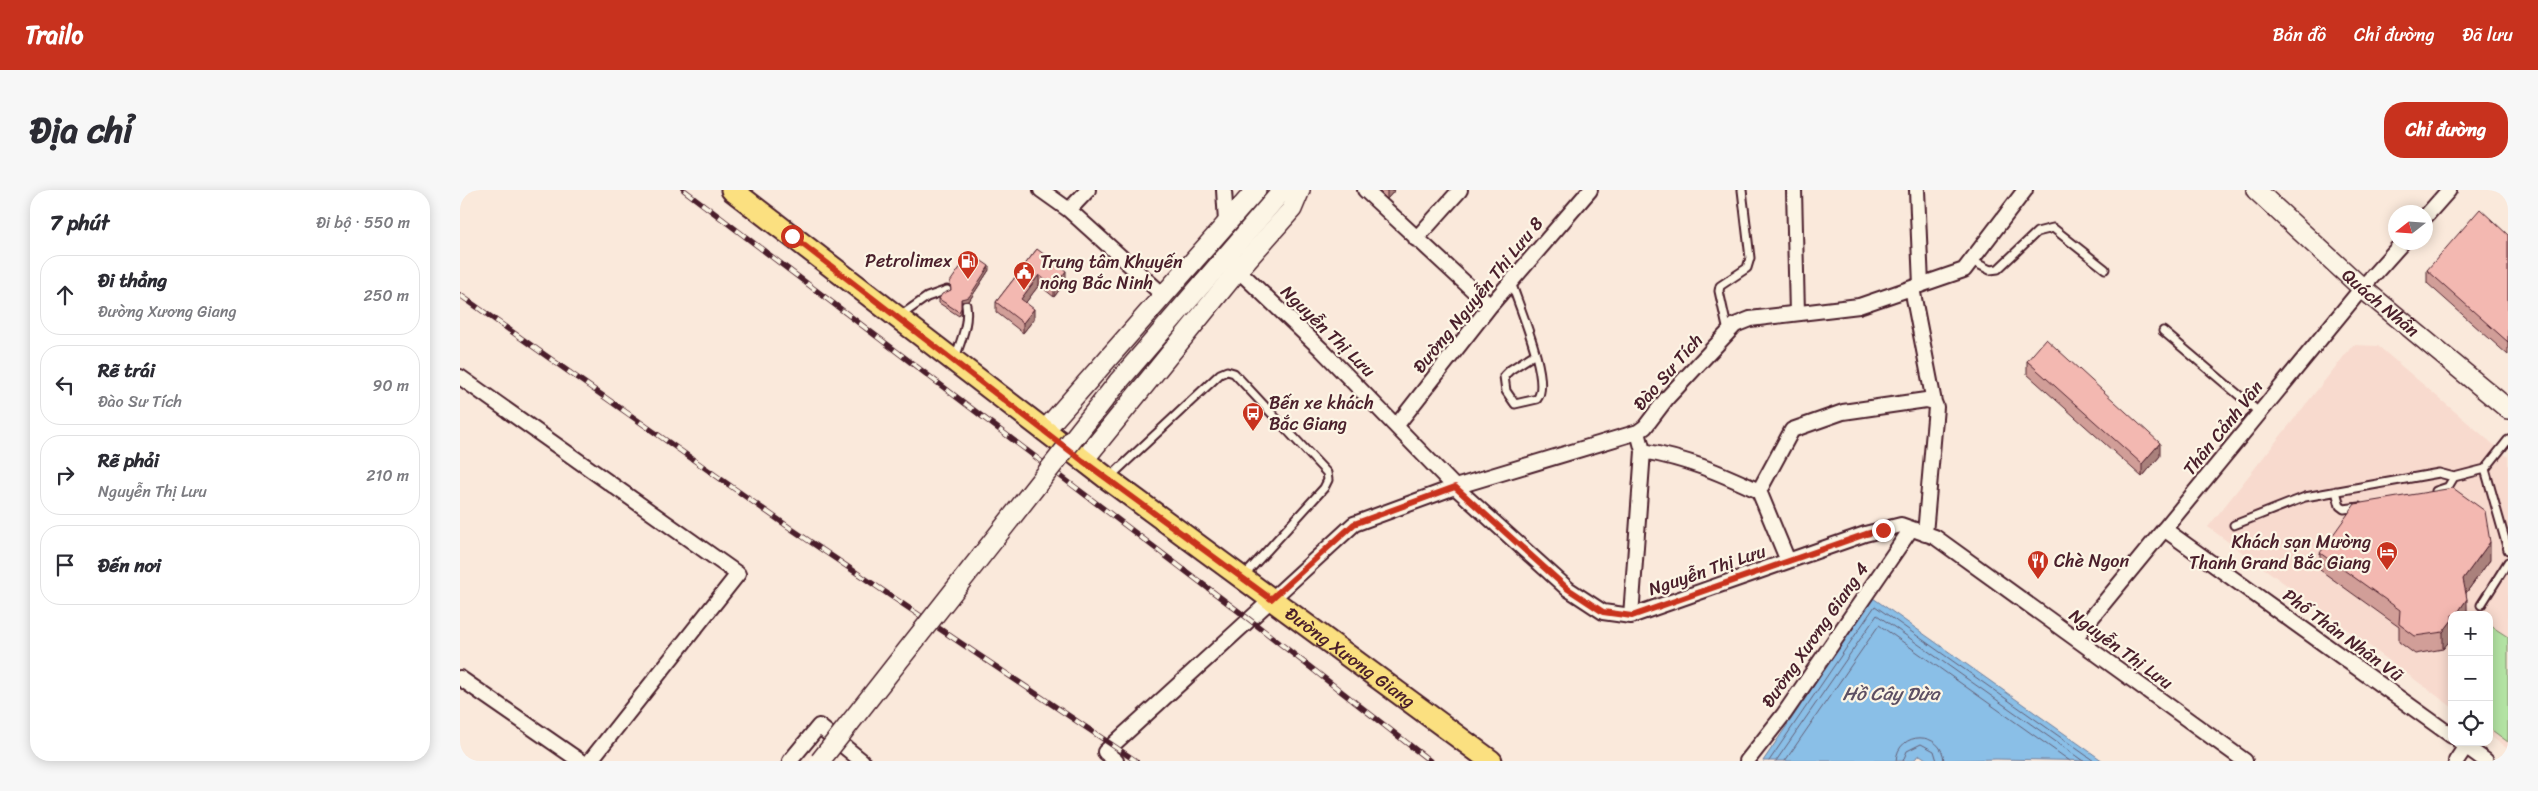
<!DOCTYPE html>
<html lang="vi">
<head>
<meta charset="utf-8">
<style>
	body { margin:0; font-family:Sriracha,sans-serif; background:#f7f7f7; color:#2b2b33 }
	.controls { position:absolute; right:15px; bottom:15px; display:grid; overflow:hidden; border-radius:10px; box-shadow:0 2px 12px #0003 }
	.controls button { width:45px; height:45px; display:grid; place-items:center; padding:0; border:0; border-bottom:1px solid #e1e1e2; background:#fff; color:#2b2b33; font:25px sans-serif }
	.compass { position:absolute; left:1928px; top:15px; width:45px; height:45px; border-radius:50%; background:#fff; box-shadow:0 2px 12px #0003; rotate:253deg }
	.stop { position:absolute; width:15px; height:15px; margin:-11px; border:4px solid #c8321e; border-radius:50%; background:#fff }
	.stop.end { background:#c8321e; border-color:#fff; box-shadow:0 1px 5px #0008 }
	.list { margin:0; padding:0; list-style:none }
	h2 { display:flex; justify-content:space-between; align-items:center; height:65px; margin:0; padding:0 20px; font-size:21px }
	h2 small { font-size:16px; font-weight:400; color:#7c7c81 }
	.list li { display:grid; grid-template-columns:32px 1fr auto; gap:15px; align-items:center; box-sizing:border-box; height:80px; margin:0 10px 10px; padding:0 10px; border:1px solid #e1e1e2; border-radius:20px }
	.list b { display:block; font-size:19px; white-space:nowrap }
	.list p { margin:0; font-size:16px; white-space:nowrap; color:#7c7c81 }
	.list em { font-size:16px; font-style:normal; color:#7c7c81 }
	.icon { flex:none; width:28px; height:28px; fill:none; stroke:currentColor; stroke-width:2; stroke-linecap:round; stroke-linejoin:round }
	.map { position:relative; flex:none; width:2048px; height:571px; overflow:hidden; border-radius:20px }
	header { display:flex; align-items:center; gap:30px; box-sizing:border-box; height:70px; padding:0 25px; background:#c8321e; color:#fff }
	header strong { font-size:24px }
	nav { display:flex; gap:28px; margin-inline-start:auto; font-size:18px }
	.intro { display:flex; align-items:center; justify-content:space-between; box-sizing:border-box; height:120px; padding:0 30px }
	h1 { margin:0; font-size:35px }
	.button { padding:12px 22px; border-radius:20px; background:#c8321e; color:#fff; font-size:18px; font-weight:700 }
	main { display:flex; gap:30px; padding:0 30px }
	aside { flex:1; background:#fff; border-radius:20px; box-shadow:0 2px 12px #0003 }
	.map>svg:first-child { display:block }
	.built { fill:#f8dace }
	.green { fill:#b3e3a3; stroke:#7e8167 }
	.water { fill:#8abfe7; stroke:#707f9c }
	.lines { fill:none; stroke-linecap:round; stroke-linejoin:round }
	.shore { stroke:#645f76; stroke-width:1 }
	.lane-casing { stroke:#4a1f2b; stroke-width:11 }
	.street-casing { stroke:#4a1f2b; stroke-width:18 }
	.secondary-casing { stroke:#4a1f2b; stroke-width:22 }
	.primary-casing { stroke:#4a1f2b; stroke-width:25 }
	.lane { stroke:#fcf5e5; stroke-width:7 }
	.street { stroke:#fcf5e5; stroke-width:14 }
	.secondary { stroke:#fcf5e5; stroke-width:19 }
	.primary { stroke:#fbe080; stroke-width:21 }
	.rail-casing { stroke:#4a1f2b; stroke-width:5.5 }
	.rail { stroke:#fcf5e5; stroke-width:4; stroke-dasharray:11; stroke-linecap:butt }
	.secondary-bridge-casing { stroke:#4a1f2b; stroke-width:22; stroke-linecap:butt }
	.secondary-bridge { stroke:#fcf5e5; stroke-width:19 }
	.wall { fill:#d19e98; stroke:#4a1f2b }
	.shaded-wall { fill:#aa817c; stroke:#4a1f2b }
	.building { fill:#f3b8b1; stroke:#4a1f2b }
	.route { stroke:#c8321e; stroke-width:6 }
	.labels { text-anchor:middle; stroke-width:4.5; stroke-linejoin:round; paint-order:stroke }
	.poi-label { font-size:18px; fill:#4a1f2b; stroke:#fcf5e5; text-anchor:start }
	.street-label { font-size:18px; fill:#4a1f2b; stroke:#fcf5e5 }
	.water-label { font-size:19px; font-style:italic; fill:#5d4f63; stroke:#fcf5e5 }
</style>
</head>
<body>
<header>
<strong>Trailo</strong>
<nav><a>Bản đồ</a><a>Chỉ đường</a><a>Đã lưu</a></nav>
</header>
<div class="intro"><h1>Địa chỉ</h1><a class="button">Chỉ đường</a></div>
<main>
<aside>
<h2>7 phút<small>Đi bộ · 550 m</small></h2>
<ul class="list">
<li><svg class="icon" aria-label="ahead" viewBox="0 0 24 24"><path d="M12 20V5M6 11l6-6 6 6"/></svg><div><b>Đi thẳng</b><p>Đường Xương Giang</p></div><em>250 m</em></li>
<li><svg class="icon" aria-label="left" viewBox="0 0 24 24"><path d="M17 20v-9H6M10 6l-5 5 5 5"/></svg><div><b>Rẽ trái</b><p>Đào Sư Tích</p></div><em>90 m</em></li>
<li><svg class="icon" aria-label="right" viewBox="0 0 24 24"><path d="M7 20v-9h11M14 6l5 5-5 5"/></svg><div><b>Rẽ phải</b><p>Nguyễn Thị Lưu</p></div><em>210 m</em></li>
<li><svg class="icon" aria-label="arrive" viewBox="0 0 24 24"><path d="M6 21V4h12l-3 4 3 4H6"/></svg><div><b>Đến nơi</b></div></li>
</ul>
</aside>
<div class="map">
<svg width="2048" height="571" viewBox="0 0 2048 571">
	<rect width="100%" height="100%" fill="#fae9db"/>
	<filter id="ink" filterUnits="userSpaceOnUse"><feTurbulence type="fractalNoise" baseFrequency=".02" numOctaves="2"/><feDisplacementMap in="SourceGraphic" scale="10" xChannelSelector="R" yChannelSelector="G"/><feConvolveMatrix kernelMatrix="1 2 1 2 8 2 1 2 1" color-interpolation-filters="sRGB"/></filter>
	<g filter="url(#ink)">
		<path class="built" d="M 1893,155 L 1918,156 L 2048,267 L 2048,559 L 2029,545 L 2029,425 L 1992,425 L 1992,517 L 1748,337 Z"/>
		<path class="green" d="M 2031,436 L 2048,447 L 2048,552 L 2029,538 L 2029,439 Z"/>
		<path class="water" d="M 1413,408 L 1643,571 L 1536,569 L 1469,571 L 1460,565 L 1452,571 L 1303,571 Z"/>
		<g class="lines">
			<path class="shore" d="M 1309,571 L 1415,416 L 1634,571
				M 1316,571 L 1417,425 L 1623,571
				M 1325,571 L 1419,435 L 1610,571
				M 1436,571 C 1437,540 1483,540 1484,571
				M 1443,571 L 1447,561 L 1461,554 L 1474,561 L 1477,571"/>
			<g class="lane-casing">
				<path id="lane" d="M 1512,71 L 1530,80 L 1538,79 L 1577,42 L 1593,38 L 1645,79
					M 1051,92 C 1058,114 1092,192 1077,209 L 1055,214 L 1046,201 L 1044,186 L 1050,180 L 1075,164
					M 440,126 L 467,107 L 487,100
					M 1703,141 L 1800,223
					M 1268,142 L 1259,101 L 1260,96 L 1287,78 L 1290,68 L 1282,0
					M 495,168 C 501,150 509,134 506,115
					M 2025,279 L 2048,360
					M 650,287 L 760,184 L 767,181 L 774,183 L 867,283 L 868,290 L 864,298 L 784,386
					M 1876,301 L 1880,316 L 1884,319 L 1899,317
					M 1976,301 L 1988,297 L 1994,287
					M 1774,335 L 1845,307 L 1979,283 L 1994,287 L 2025,279 L 2048,250
					M 2021,415 L 2048,372"/>
			</g>
			<g class="street-casing">
				<path id="street" d="M 581,0 L 609,20 L 703,105
					M 764,0 L 766,32
					M 905,0 L 1030,116
					M 1334,0 L 1337,123
					M 1457,0 L 1461,95
					M 609,20 L 628,0
					M 1966,26 L 1989,0
					M 956,49 L 1000,0
					M 778,80 L 861,159 L 995,297 L 1108,399 L 1143,422 L 1171,426 L 1405,344 L 1441,335 L 1475,347 L 1785,571
					M 1452,98 L 1474,212
					M 0,187 L 278,384 L 130,571
					M 937,235 L 1030,116 L 1130,0
					M 1183,261 C 1228,269 1258,282 1299,301
					M 1704,339 L 1992,546
					M 1328,371 L 1299,301 L 1332,240 L 1383,222 L 1466,210 L 1474,212 L 1476,217 L 1465,344
					M 1171,426 L 1183,261 L 1178,242
					M 1615,448 L 1902,98 L 1943,52
					M 0,488 L 120,571
					M 2000,552 L 2026,571
					M 330,571 L 359,536 L 402,571
					M 656,571 L 645,562 L 894,334 L 995,297 L 1178,242 L 1185,237 L 1207,208 L 1275,135 L 1290,129 L 1399,116 L 1504,80 L 1565,0
					M 1287,571 L 1324,524 L 1451,339
					M 1996,571 L 2006,556"/>
			</g>
			<g class="secondary-casing">
				<g id="secondary">
					<path id="s1" d="M 1796,0 L 1902,98 L 2048,219"/>
					<path d="M 658,192 L 823,0"/>
					<path d="M 585,240 L 796,0"/>
					<path d="M 623,271 L 778,80 L 832,19 L 840,0"/>
				</g>
			</g>
			<g class="primary-casing">
				<g id="primary">
					<path id="s2" d="M 272,0 L 648,289 L 1031,571"/>
				</g>
			</g>
			<use href="#lane" class="lane"/>
			<use href="#street" class="street"/>
			<use href="#secondary" class="secondary"/>
			<use href="#primary" class="primary"/>
			<g class="rail-casing">
				<path id="rail" d="M 224,0 L 790,430 L 970,571
					M 0,105 L 333,340 L 676,571"/>
			</g>
			<use href="#rail" class="rail"/>
			<g class="secondary-bridge-casing">
				<path id="secondary-bridge" d="M 360,571 L 658,192"/>
			</g>
			<use href="#secondary-bridge" class="secondary-bridge"/>
		</g>
		<path class="wall" d="M 918,0 L 935,0 L 927,9 Z
			M 2048,45 L 2048,165 L 1967,93 L 1967,80 Z
			M 577,59 L 606,91 L 594,107 L 579,95 L 566,112 L 574,129 L 563,143 L 536,122 L 536,112 Z
			M 529,80 L 509,111 L 501,112 L 501,122 L 499,126 L 479,113 L 479,109 L 491,100 L 490,92 Z
			M 1567,171 L 1700,266 L 1682,287 L 1567,184 Z
			M 1860,363 L 2030,370 L 2006,403 L 2007,425 L 1983,459 L 1955,464 L 1939,452 L 1939,437 L 1860,380 Z"/>
		<path class="shaded-wall" d="M 927,0 L 935,0 L 927,9 Z
			M 529,76 L 529,80 L 509,111 L 501,112 L 501,109 Z
			M 606,81 L 606,91 L 594,107 L 594,97 Z
			M 579,85 L 579,95 L 561,119 L 561,109 Z
			M 574,119 L 574,129 L 563,143 L 563,133 Z
			M 1700,253 L 1700,266 L 1682,287 L 1682,274 Z
			M 2030,352 L 2030,370 L 2003,407 L 2003,389 Z
			M 2007,409 L 2007,425 L 1996,425 Z
			M 1992,430 L 1992,448 L 1983,459 L 1983,442 Z"/>
		<path class="building" d="M 2020,19 L 2048,45 L 2048,152 L 1967,80 Z
			M 577,59 L 606,81 L 594,97 L 579,85 L 561,109 L 574,119 L 563,133 L 536,112 Z
			M 510,63 L 529,76 L 509,107 L 501,109 L 501,118 L 499,122 L 479,109 L 482,104 L 491,100 L 490,92 Z
			M 1586,149 L 1700,253 L 1682,274 L 1567,171 Z
			M 1993,298 L 2025,321 L 2030,352 L 2003,389 L 2007,409 L 1996,425 L 1992,425 L 1992,430 L 1983,442 L 1955,446 L 1939,434 L 1940,420 L 1860,363 L 1895,314 Z"/>
	</g>
	<g class="lines" filter="url(#ink)">
		<path class="route" d="M 332,46 L 623,271 L 811,409 L 894,334 L 995,297 L 1108,399 L 1143,422 L 1172,426 L 1406,344 L 1423,340"/>
	</g>
	<defs>
		<g id="fuel-pin" transform="scale(1.125)"><path d="M0 17L-7.5 6A9.5 9.5 0 1 1 7.5 6Z" fill="#c8321e" stroke="#fcf5e5"/><path d="M-5.5-6h7V0h2V4h1.3V-2.5L3-4.5l.8-.8L6-3V5H2.5V1h-1V6h-7ZM-4.2-4.7v3.2H.2V-4.7Z" fill="#fff"/></g>
		<g id="civic-pin" transform="scale(1.125)"><path d="M0 17L-7.5 6A9.5 9.5 0 1 1 7.5 6Z" fill="#c8321e" stroke="#fcf5e5"/><path d="M-.6-6.5H3V-4.5H.6V-3L4-1V1h2V6H-6V1h2V-1L-.6-3ZM-1.2 2.5V6h2.4V2.5Z" fill="#fff"/></g>
		<g id="bus-pin" transform="scale(1.125)"><path d="M0 17L-7.5 6A9.5 9.5 0 1 1 7.5 6Z" fill="#c8321e" stroke="#fcf5e5"/><path d="M-5-6H5V4H4V6H2V4H-2V6H-4V4H-5ZM-3.5-4V0h7V-4ZM-3.5 1.2v1.5H-2V1.2ZM2 1.2v1.5H3.5V1.2Z" fill="#fff"/></g>
		<g id="hotel-pin" transform="scale(1.125)"><path d="M0 17L-7.5 6A9.5 9.5 0 1 1 7.5 6Z" fill="#c8321e" stroke="#fcf5e5"/><path d="M-6-4.5h1.5V1H6V5H4.5V3h-9V5H-6ZM-4 0a1.8 1.8 0 1 1 3.6 0ZM.5 0V-2.5h3Q6-2.5 6 0Z" fill="#fff"/></g>
		<g id="restaurant-pin" transform="scale(1.125)"><path d="M0 17L-7.5 6A9.5 9.5 0 1 1 7.5 6Z" fill="#c8321e" stroke="#fcf5e5"/><path d="M-5-6h1v4h1v-4h1v4h1v-4h1v5L-1.5 .5V6h-2V.5L-5-1ZM5-6V6H3V1.5H1.5Q1.5-4 5-6Z" fill="#fff"/></g>
	</defs>
	<g fill-rule="evenodd">
		<use href="#fuel-pin" x="508" y="71"/>
		<use href="#civic-pin" x="564" y="82"/>
		<use href="#bus-pin" x="793" y="223"/>
		<use href="#hotel-pin" x="1927" y="362"/>
		<use href="#restaurant-pin" x="1578" y="371"/>
	</g>
	<g class="labels">
		<g class="poi-label">
			<text x="492" y="77" text-anchor="end">Petrolimex</text>
			<text x="580" y="78">Trung tâm Khuyến<tspan x="580" dy="21">nông Bắc Ninh</tspan></text>
			<text x="809" y="219">Bến xe khách<tspan x="809" dy="21">Bắc Giang</tspan></text>
			<text x="1911" y="358" text-anchor="end">Khách sạn Mường<tspan x="1911" dy="21">Thanh Grand Bắc Giang</tspan></text>
			<text x="1594" y="377">Chè Ngon</text>
		</g>
		<g class="street-label">
			<text transform="translate(1018 105) rotate(-51)" y="6">Đường Nguyễn Thị Lưu 8</text>
			<text dy="6" stroke="none"><textPath href="#s1" startOffset="168">Quách Nhẫn</textPath></text>
			<text transform="translate(868 141) rotate(44)" y="6">Nguyễn Thị Lưu</text>
			<text transform="translate(1208 182) rotate(-49)" y="6">Đào Sư Tích</text>
			<text transform="translate(1763 238) rotate(-51)" y="6">Thân Cảnh Vân</text>
			<text transform="translate(1247 380) rotate(-19)" y="6">Nguyễn Thị Lưu</text>
			<text transform="translate(1355 445) rotate(-55)" y="6">Đường Xương Giang 4</text>
			<text transform="translate(1883 445) rotate(36)" y="6">Phố Thân Nhân Vũ</text>
			<text transform="translate(1661 459) rotate(36)" y="6">Nguyễn Thị Lưu</text>
			<text dy="6" stroke="none"><textPath href="#s2" startOffset="775">Đường Xương Giang</textPath></text>
		</g>
		<g class="water-label">
			<text x="1431" y="510">Hồ Cây Dừa</text>
		</g>
	</g>
</svg>
<div class="controls">
<button>+</button>
<button>−</button>
<button><svg class="icon" aria-label="locate" viewBox="0 0 24 24"><circle cx="12" cy="12" r="6"/><path d="M12 2v4M12 18v4M2 12h4M18 12h4"/></svg></button>
</div>
<svg class="compass" viewBox="-18 -18 36 36"><path d="M0-13l5 13h-10z" fill="#e53935"/><path d="M0 13l5-13h-10z" fill="#7c7c81"/></svg>
<div class="stop" style="left:332px;top:46px"></div>
<div class="stop end" style="left:1423px;top:340px"></div>
</div>
</main>
</body>
</html>
